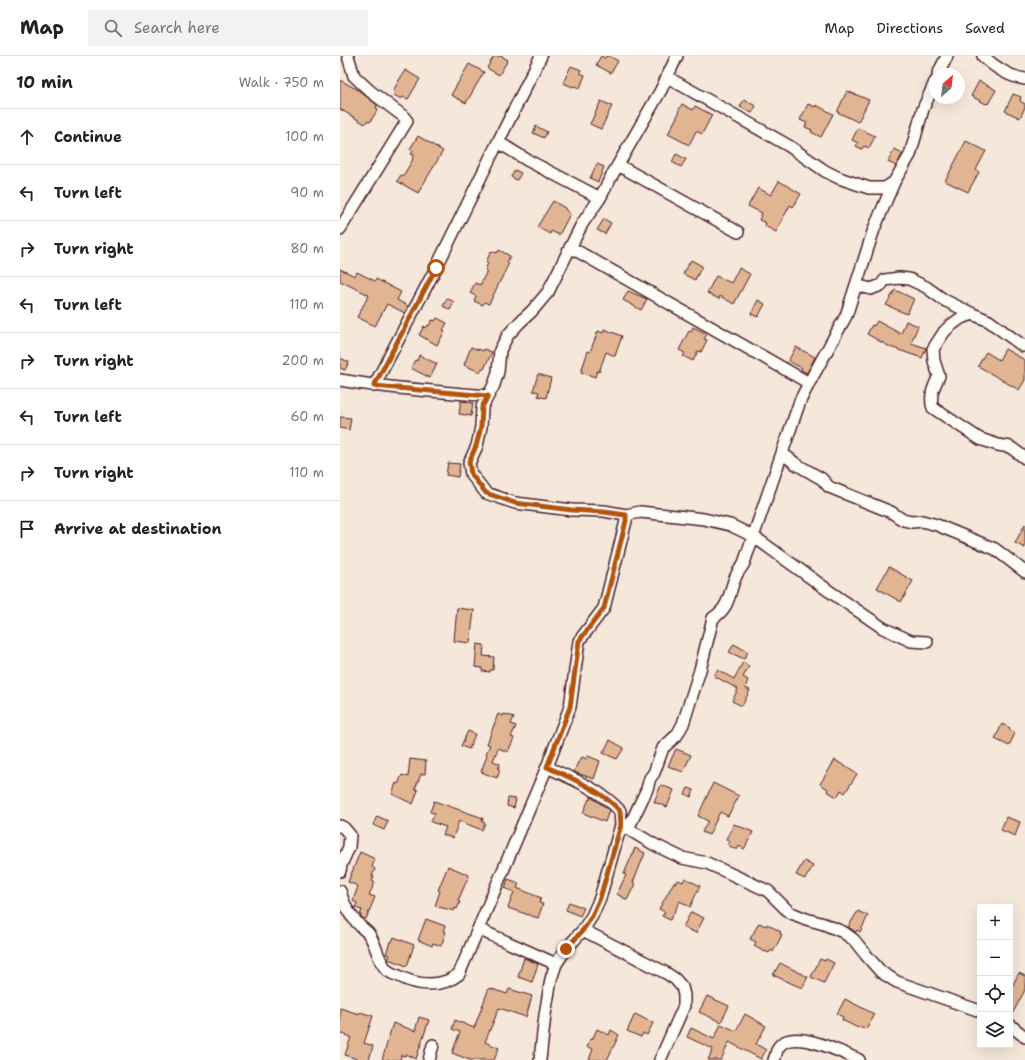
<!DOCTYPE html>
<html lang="en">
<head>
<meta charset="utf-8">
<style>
	body { margin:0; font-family:"Shantell Sans",sans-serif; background:#f2f2f2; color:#222 }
	.controls { position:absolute; right:12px; bottom:12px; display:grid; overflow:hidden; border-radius:0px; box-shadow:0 4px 16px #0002 }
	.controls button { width:36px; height:36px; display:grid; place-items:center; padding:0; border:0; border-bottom:1px solid #e0e0e0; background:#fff; color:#222; font:20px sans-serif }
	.compass { position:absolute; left:589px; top:12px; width:36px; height:36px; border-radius:50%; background:#fff; box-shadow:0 4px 16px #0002; rotate:28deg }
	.stop { position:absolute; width:12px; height:12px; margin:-9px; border:3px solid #b45309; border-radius:50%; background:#fff }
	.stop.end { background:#b45309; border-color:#fff; box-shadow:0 1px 4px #0008 }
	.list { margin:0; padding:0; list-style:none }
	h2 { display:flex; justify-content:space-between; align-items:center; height:52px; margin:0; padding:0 16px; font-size:17px }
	h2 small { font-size:13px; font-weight:400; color:#767676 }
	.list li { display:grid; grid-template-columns:26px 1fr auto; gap:12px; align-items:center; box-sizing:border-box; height:56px; padding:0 16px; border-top:1px solid #e0e0e0 }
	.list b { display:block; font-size:15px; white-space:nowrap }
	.list em { font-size:13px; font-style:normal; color:#767676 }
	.icon { flex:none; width:22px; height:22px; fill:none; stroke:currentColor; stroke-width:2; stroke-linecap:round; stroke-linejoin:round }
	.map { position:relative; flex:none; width:685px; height:1004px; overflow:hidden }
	header { display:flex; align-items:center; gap:24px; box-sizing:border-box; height:56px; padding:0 20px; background:#fff; border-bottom:1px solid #e0e0e0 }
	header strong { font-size:19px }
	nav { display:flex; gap:22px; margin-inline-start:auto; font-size:14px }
	.search { width:280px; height:36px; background:#f2f2f2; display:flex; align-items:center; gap:10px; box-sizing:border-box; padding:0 14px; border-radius:0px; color:#767676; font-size:15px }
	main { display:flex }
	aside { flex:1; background:#fff }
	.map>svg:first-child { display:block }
	.building { fill:#e2b592; stroke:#4a1f2b }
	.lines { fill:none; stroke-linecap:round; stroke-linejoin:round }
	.minor-casing { stroke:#4a1f2b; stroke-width:14 }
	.minor { stroke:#fdfcf7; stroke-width:11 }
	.route { stroke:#b45309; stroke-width:5 }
</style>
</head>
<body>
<header>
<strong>Map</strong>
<div class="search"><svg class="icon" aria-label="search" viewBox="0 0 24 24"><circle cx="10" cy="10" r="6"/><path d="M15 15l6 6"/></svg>Search here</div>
<nav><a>Map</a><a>Directions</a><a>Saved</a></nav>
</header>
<main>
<aside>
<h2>10 min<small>Walk · 750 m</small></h2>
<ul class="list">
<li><svg class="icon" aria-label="ahead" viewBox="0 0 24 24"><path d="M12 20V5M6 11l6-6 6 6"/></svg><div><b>Continue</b></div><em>100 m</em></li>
<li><svg class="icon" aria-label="left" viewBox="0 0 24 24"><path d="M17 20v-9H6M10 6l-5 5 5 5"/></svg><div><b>Turn left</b></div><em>90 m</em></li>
<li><svg class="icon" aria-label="right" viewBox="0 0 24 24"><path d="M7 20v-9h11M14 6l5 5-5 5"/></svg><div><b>Turn right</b></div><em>80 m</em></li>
<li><svg class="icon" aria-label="left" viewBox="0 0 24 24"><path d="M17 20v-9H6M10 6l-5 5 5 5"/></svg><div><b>Turn left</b></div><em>110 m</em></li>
<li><svg class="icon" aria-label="right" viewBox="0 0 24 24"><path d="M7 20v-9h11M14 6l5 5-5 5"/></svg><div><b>Turn right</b></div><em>200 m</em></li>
<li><svg class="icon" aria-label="left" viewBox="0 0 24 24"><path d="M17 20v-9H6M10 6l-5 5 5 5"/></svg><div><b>Turn left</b></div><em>60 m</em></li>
<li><svg class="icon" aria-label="right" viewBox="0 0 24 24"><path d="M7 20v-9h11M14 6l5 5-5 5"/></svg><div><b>Turn right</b></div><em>110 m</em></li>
<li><svg class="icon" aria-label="arrive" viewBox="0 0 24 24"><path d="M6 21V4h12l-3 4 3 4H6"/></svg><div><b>Arrive at destination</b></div></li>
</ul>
</aside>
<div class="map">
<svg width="685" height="1004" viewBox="0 0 685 1004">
	<rect width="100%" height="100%" fill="#f5e7d9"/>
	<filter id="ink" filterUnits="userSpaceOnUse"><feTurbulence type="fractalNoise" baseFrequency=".025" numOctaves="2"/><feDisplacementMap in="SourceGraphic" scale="8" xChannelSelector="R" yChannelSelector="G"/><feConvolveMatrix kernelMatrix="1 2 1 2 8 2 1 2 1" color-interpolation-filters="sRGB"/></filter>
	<g filter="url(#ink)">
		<path class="building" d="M 154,0 L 161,0 L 168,4 L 159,19 L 147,12 Z
			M 261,0 L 265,2 L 267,0 L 269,0 L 278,5 L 271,17 L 256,9 Z
			M 129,8 L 144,16 L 126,47 L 111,39 Z
			M 231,10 L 241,14 L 240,17 L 245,19 L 240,32 L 234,30 L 233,31 L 223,27 Z
			M 65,14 L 80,23 L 68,43 L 63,41 L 61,43 L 54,39 L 55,36 L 53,35 Z
			M 0,24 L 18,34 L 37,49 L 36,52 L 38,53 L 30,66 L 27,65 L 25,68 L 0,53 Z
			M 639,25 L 656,34 L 648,48 L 647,47 L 646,48 L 631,40 Z
			M 507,35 L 529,44 L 518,66 L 497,56 Z
			M 673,38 L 681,41 L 680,45 L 685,48 L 685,51 L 680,62 L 665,55 Z
			M 404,44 L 416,50 L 412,57 L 400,51 Z
			M 261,45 L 272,50 L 261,73 L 250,68 Z
			M 342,48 L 353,54 L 355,50 L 372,59 L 362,78 L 356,75 L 349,89 L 328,78 L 339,57 L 338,56 Z
			M 468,48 L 475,51 L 476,49 L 493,58 L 481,81 L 471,76 L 472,74 L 465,71 L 467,67 L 460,64 Z
			M 196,70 L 207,76 L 204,82 L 193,77 Z
			M 518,72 L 535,80 L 529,92 L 524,90 L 522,93 L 516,90 L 518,87 L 512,84 Z
			M 78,80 L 103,95 L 78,137 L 57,125 L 61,119 L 63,120 L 73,103 L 72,102 L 74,99 L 71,98 L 73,95 L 70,93 Z
			M 626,85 L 646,95 L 636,114 L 639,116 L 628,136 L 605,125 Z
			M 554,93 L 563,97 L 556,110 L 548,106 Z
			M 336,98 L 346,103 L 341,111 L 332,106 Z
			M 257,108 L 264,111 L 258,126 L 250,122 Z
			M 175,114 L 181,117 L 177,124 L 171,121 Z
			M 439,125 L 461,138 L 453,151 L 450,149 L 436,176 L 425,170 L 426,167 L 419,164 L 422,157 L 408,150 L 418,132 L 431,139 Z
			M 213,145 L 225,152 L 225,153 L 230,158 L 219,179 L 211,175 L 210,178 L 197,171 Z
			M 264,163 L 271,167 L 265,178 L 257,174 Z
			M 159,194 L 170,200 L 167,206 L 169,207 L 149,248 L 144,246 L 143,249 L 134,245 L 136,240 L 130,237 L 135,227 L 140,229 L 147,215 L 145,214 L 148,207 L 146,206 L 151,195 L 157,197 Z
			M 351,204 L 362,210 L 355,224 L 343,218 Z
			M 399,212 L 410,218 L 394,248 L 380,240 L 379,243 L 367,237 L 376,220 L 391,227 Z
			M 0,213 L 15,220 L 17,216 L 35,225 L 36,223 L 61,236 L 57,244 L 68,250 L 65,257 L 47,248 L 35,270 L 17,261 L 29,239 L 0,225 Z
			M 555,234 L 574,243 L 567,258 L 546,249 Z
			M 288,235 L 307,243 L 301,254 L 283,244 Z
			M 107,242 L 114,246 L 110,254 L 103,250 Z
			M 418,244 L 425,248 L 418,261 L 411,258 Z
			M 97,262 L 107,267 L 103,274 L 105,275 L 97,289 L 79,279 L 84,270 L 86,272 L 88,269 L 89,270 L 92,264 L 95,265 Z
			M 537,265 L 561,278 L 566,265 L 578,270 L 571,287 L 586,292 L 582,302 L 550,291 L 527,278 L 532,269 L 534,270 Z
			M 353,271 L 367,278 L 364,283 L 367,284 L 361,296 L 358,295 L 353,305 L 343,300 L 345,297 L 339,294 L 349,275 L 351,276 Z
			M 264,273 L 282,280 L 275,300 L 266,296 L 259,316 L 257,315 L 255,321 L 241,316 L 248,295 L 250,296 L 258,275 L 263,277 Z
			M 131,291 L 139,294 L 139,293 L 143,295 L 144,293 L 152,296 L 144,313 L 142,312 L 140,316 L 124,309 Z
			M 456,291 L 475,301 L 467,317 L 461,314 L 462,312 L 448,305 Z
			M 665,293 L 685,304 L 685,324 L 679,334 L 638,310 L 646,296 L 659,304 Z
			M 79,299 L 97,308 L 90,322 L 71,312 L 75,304 L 77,305 Z
			M 0,302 L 9,306 L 5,314 L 0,312 Z
			M 198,318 L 211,322 L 206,342 L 198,340 L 199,336 L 193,335 Z
			M 121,345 L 133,347 L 131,360 L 119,358 Z
			M 0,361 L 11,362 L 9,374 L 0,372 Z
			M 108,407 L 120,408 L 118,421 L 106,419 Z
			M 685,468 L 685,492 L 675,487 Z
			M 549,511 L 573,525 L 561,546 L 537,532 Z
			M 117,552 L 134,554 L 130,587 L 114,585 Z
			M 137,588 L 144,589 L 143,600 L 154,601 L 153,614 L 150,614 L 150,616 L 142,615 L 142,612 L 135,611 Z
			M 394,588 L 408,596 L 404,603 L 389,596 Z
			M 403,606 L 409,610 L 403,621 L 408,624 L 405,632 L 410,634 L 402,650 L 392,645 L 398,633 L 374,620 L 378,614 L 394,623 Z
			M 158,658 L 163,660 L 164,658 L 174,661 L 171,668 L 176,670 L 171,681 L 174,682 L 168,696 L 158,692 L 153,705 L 160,708 L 158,713 L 160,714 L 157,722 L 141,716 L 147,699 L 146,698 L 150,689 L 147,688 Z
			M 662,668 L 670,672 L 669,674 L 675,677 L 669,690 L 655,683 Z
			M 128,675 L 135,678 L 129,693 L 121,690 Z
			M 270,684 L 284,692 L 277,703 L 263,697 Z
			M 336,693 L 351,699 L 343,716 L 328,710 Z
			M 248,700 L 260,705 L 254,723 L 234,716 L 238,706 L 239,706 L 242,701 L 247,703 Z
			M 70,703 L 86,705 L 85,718 L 81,718 L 75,733 L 78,734 L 73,748 L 52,738 L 56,727 L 58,728 L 62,719 L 68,721 Z
			M 495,704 L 517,718 L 505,737 L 501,734 L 497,741 L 487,735 L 488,733 L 480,728 Z
			M 373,727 L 399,740 L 388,760 L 380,756 L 369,779 L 362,776 L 368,765 L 358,760 Z
			M 321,729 L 334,734 L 327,751 L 314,746 Z
			M 348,732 L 354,734 L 351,741 L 345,738 Z
			M 251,741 L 269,754 L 265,766 L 243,757 L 249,743 L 250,744 Z
			M 168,742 L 176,743 L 174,752 L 167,750 Z
			M 94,745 L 143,762 L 142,766 L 145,767 L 142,774 L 119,765 L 113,782 L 103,779 L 106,771 L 91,766 L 95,757 L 90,756 Z
			M 37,760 L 48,765 L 44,774 L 33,769 Z
			M 666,761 L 680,766 L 675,780 L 661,774 Z
			M 394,768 L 413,776 L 404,793 L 399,790 L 397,794 L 388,789 L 390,785 L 386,783 Z
			M 295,792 L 305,797 L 293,827 L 295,828 L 287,844 L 277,838 L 286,819 L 284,818 Z
			M 20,796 L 35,803 L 32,811 L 35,813 L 32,820 L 34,820 L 32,825 L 35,826 L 29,839 L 35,841 L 26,863 L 22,862 L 20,859 L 22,854 L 15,852 L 17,847 L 13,845 L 18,830 L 8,826 Z
			M 464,805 L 473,810 L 465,823 L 456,819 Z
			M 108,810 L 129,819 L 118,845 L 120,846 L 117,853 L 115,852 L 114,855 L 95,850 L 100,835 L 98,834 Z
			M 345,822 L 360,830 L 350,851 L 340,845 L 330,864 L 322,860 L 325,856 L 319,853 L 334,826 L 336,827 L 338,824 L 343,826 Z
			M 168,823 L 179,827 L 177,832 L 201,842 L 199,847 L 203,848 L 198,862 L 168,852 L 174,836 L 165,832 Z
			M 229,846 L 244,852 L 240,860 L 226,854 Z
			M 518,855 L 528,860 L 520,876 L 517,874 L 516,876 L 508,871 Z
			M 351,856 L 364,862 L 356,877 L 343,871 Z
			M 86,863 L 105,870 L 103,875 L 106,876 L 101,890 L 93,887 L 92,890 L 78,884 Z
			M 419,867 L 426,870 L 427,868 L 441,876 L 440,878 L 442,879 L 433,896 L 431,894 L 429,897 L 425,895 L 425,896 L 414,890 L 416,886 L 410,883 Z
			M 54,881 L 74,889 L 67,910 L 48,903 L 50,899 L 46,898 L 50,886 L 52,886 Z
			M 184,902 L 198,908 L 192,926 L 178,921 Z
			M 480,903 L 485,905 L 486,903 L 494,907 L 484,927 L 471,921 Z
			M 440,907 L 468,921 L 462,932 L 433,919 Z
			M 679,917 L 685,920 L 685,934 L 670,962 L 670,934 Z
			M 149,932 L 167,938 L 169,933 L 192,940 L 186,961 L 159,952 L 145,986 L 159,992 L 154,1004 L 130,1004 L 112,997 L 120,976 L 112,973 L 115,964 L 134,972 Z
			M 367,940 L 389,950 L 381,966 L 359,956 Z
			M 505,943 L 534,958 L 526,973 L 519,970 L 518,972 L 502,964 L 503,961 L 497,958 Z
			M 0,952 L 19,958 L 20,956 L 33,960 L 24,987 L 33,990 L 29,1004 L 20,1004 L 5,999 L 11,981 L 0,977 Z
			M 295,958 L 313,967 L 307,979 L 303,977 L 301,981 L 287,975 Z
			M 405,958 L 426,970 L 416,988 L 426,994 L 421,1003 L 389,986 L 381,1004 L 368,1004 L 373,993 L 347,981 L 351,972 L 374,983 L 381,968 L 396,975 Z
			M 79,961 L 89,964 L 76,1003 L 66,998 L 65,1000 L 61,999 L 60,1004 L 42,1004 L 53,967 L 75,975 Z
			M 257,973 L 269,979 L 271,974 L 279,979 L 267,1004 L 249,1004 L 253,993 L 247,991 L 250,983 L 252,984 Z"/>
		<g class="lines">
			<g class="minor-casing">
				<path id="minor" d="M 201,0 L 158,86 L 187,104 L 260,142
					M 643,0 C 654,11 670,21 685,23
					M 598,18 L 607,0
					M 327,21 L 449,90 L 485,115 L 499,122 L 529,132 L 545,132 L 554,126 L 570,99 L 583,53 L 595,26
					M 278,109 L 398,176
					M 0,173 L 67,65 L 63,60 L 30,35 L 14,20 L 8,0
					M 230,191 L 469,327
					M 516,229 L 531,233 L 541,229 L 545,224 L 559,222 L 569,223 L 586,231 L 604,244 L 633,258
					M 685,289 L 683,290 L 649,265 L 633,258 L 621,262 L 610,270 L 604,276 L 593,293 L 594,305 L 599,320 C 594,330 589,340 593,352 L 640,383 L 658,389 L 670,391 L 685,402
					M 0,324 C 49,333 98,335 148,340 L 154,329 L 158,316 L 160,294 L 168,279 L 180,266 L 192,255 L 208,236 L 242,168 L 260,142 L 271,121 L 321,34 L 337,0
					M 34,330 L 96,212 L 158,86
					M 148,340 L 142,351 L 141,371 L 137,390 L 129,407 L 131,418 L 146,437 L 175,447 L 232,454 L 264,455 L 286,459 L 300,456 L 364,463 L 390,469 L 413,480 L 489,535 L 543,572 L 571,585 L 587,586
					M 442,397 L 456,408 L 482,423 L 489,431 L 551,456 L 563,464 L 572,466 L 582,465 L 597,469 L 655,493 L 685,516
					M 281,769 L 315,789 L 342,802 L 367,807 L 428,835 L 449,856 L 466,863 L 484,868 L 503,876 L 514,884 L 526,899 L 541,916 L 557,926 L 640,955
					M 0,770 L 4,772 L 10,779 L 9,791 L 1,809 L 0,815
					M 288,773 L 307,733 L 310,722 L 314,717 L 323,692 L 337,679 L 343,668 L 360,614 L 373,562 C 392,550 388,535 397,518 C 399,514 402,511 404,507 L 460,345 L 469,327 L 506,260 L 534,173 L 554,126
					M 0,835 C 3,846 7,856 15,864 C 18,869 24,873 28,877 C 37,888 37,905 48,915 C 51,917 55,919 59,920 C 77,930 102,932 119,918 L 207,711 L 230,651 L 239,585 L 264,552 L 286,465 L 286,459
					M 138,873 L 216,908
					M 243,874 L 326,917 L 335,923 L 342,931 L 344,939 L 344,950 L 320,1004
					M 670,969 L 685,981
					M 89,1004 L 93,989
					M 200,1004 L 205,959 L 211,923 L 216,908 L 226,893 L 243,874 L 252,860 L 260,842 L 281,769 L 280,755 C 261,734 233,723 207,711
					M 434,1004 C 436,1000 436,995 438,992 C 451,970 503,997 519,1004"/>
			</g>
			<use href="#minor" class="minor"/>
		</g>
	</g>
	<g class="lines" filter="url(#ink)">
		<path class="route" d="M 96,212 L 34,330 L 148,340 L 142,351 L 141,371 L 136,390 L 129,406 L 131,418 L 146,437 L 175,447 L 232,454 L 264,456 L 286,459 L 286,465 L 264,552 L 239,585 L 230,651 L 207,711 C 233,723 261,734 280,755 L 281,769 L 260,842 L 252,860 L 243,874 L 226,893"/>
	</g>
</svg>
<div class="controls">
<button>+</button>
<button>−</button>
<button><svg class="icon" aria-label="locate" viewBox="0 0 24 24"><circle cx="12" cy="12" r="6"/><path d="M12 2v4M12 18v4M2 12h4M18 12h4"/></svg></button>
<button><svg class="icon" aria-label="layers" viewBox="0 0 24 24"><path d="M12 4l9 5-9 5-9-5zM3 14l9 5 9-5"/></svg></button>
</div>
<svg class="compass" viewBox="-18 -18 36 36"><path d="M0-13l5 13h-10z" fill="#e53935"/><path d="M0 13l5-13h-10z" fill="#767676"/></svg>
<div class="stop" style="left:96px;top:212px"></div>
<div class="stop end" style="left:226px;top:893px"></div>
</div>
</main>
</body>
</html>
